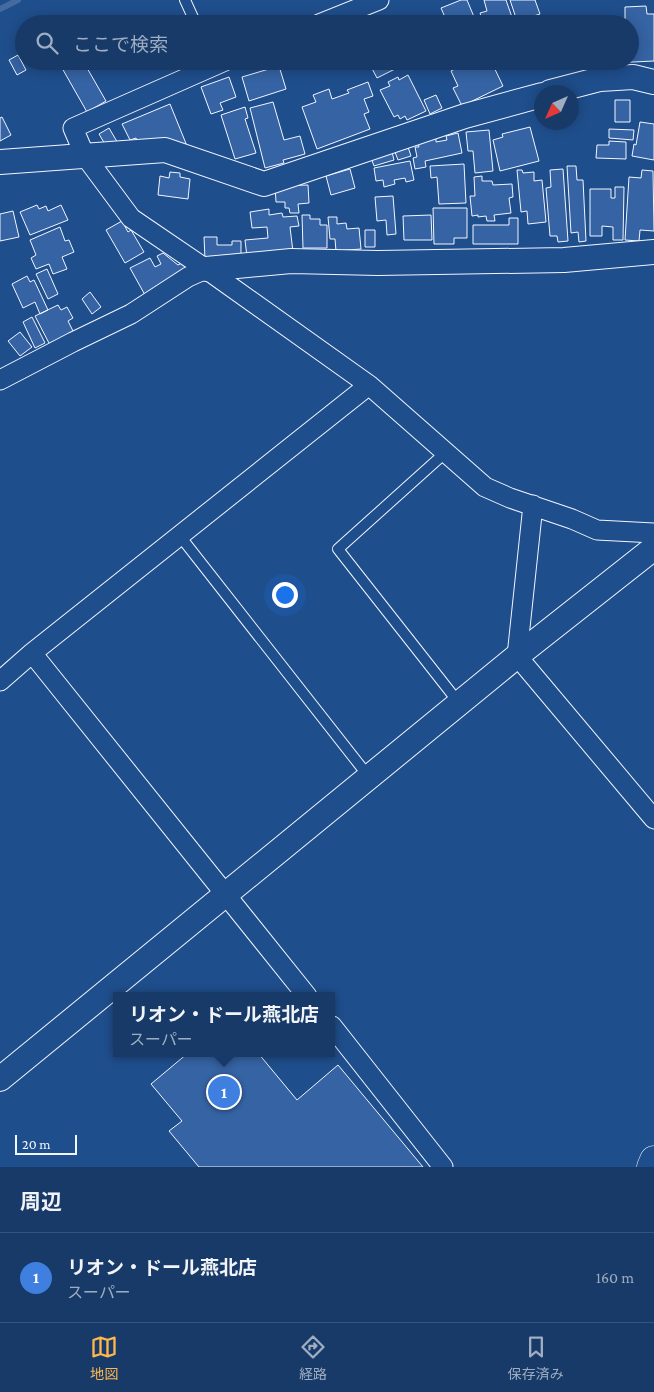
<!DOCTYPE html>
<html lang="ja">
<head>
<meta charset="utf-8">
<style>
	body { margin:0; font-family:"Crimson Pro","Noto Sans JP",serif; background:#20416f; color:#f1f3f6 }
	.compass { position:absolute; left:534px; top:85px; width:45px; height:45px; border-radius:50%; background:#173a69; box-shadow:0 2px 12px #0003; rotate:225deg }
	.scale { position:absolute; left:15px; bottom:12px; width:62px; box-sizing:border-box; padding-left:5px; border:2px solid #f2f6ff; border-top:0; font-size:14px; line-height:18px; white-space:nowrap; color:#f2f6ff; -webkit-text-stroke:4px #1f4e8c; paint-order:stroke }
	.you { position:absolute; left:284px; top:594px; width:18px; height:18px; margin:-12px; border:4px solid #fff; border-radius:50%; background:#1a73e8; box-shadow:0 0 0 8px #1a73e833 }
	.badge { display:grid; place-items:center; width:32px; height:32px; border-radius:50%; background:#ffb74d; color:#fff; font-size:16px; font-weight:700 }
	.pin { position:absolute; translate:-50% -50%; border:2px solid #fff; box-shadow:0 1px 5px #0006 }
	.popup { position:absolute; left:113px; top:992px; width:222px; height:65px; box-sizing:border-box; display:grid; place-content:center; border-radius:0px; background:#173a69; filter:drop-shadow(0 1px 4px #0005); font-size:16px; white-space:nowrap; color:#9eadc0 }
	.popup b { font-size:19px; color:#f1f3f6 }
	.popup::after { content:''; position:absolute; left:50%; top:100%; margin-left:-10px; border:10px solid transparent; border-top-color:#173a69 }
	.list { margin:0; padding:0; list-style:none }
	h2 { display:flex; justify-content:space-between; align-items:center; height:65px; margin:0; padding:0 20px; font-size:21px }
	h2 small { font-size:16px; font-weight:400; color:#9eadc0 }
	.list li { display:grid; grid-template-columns:32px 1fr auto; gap:15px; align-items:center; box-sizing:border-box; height:90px; padding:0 20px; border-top:1px solid #36547d }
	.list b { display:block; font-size:19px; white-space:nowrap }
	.list p { margin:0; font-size:16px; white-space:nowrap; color:#9eadc0 }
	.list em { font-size:16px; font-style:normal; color:#9eadc0 }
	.icon { flex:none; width:28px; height:28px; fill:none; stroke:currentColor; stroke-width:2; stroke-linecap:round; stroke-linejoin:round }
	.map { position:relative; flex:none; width:654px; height:1167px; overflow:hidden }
	.search { position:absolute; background:#173a69; box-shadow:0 2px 12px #0003; left:15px; right:15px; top:15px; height:55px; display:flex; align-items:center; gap:12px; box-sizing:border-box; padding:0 18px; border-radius:28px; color:#9eadc0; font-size:19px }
	.sheet { height:155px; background:#173a69 }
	nav { display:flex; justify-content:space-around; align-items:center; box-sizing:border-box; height:70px; border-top:1px solid #36547d; background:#173a69; font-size:14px; color:#9eadc0 }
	nav a { display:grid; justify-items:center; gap:2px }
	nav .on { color:#ffb74d }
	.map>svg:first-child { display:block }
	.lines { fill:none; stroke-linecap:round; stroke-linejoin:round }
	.stream { stroke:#446ba0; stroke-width:6 }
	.building { fill:#3563a3; stroke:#f2f6ff }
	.service-casing { stroke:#f2f6ff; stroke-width:12 }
	.minor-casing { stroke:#f2f6ff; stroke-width:21 }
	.tertiary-casing { stroke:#f2f6ff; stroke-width:26 }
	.primary-casing { stroke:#f2f6ff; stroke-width:29 }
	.service { stroke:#1f4e8c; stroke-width:10 }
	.minor { stroke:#1f4e8c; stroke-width:19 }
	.tertiary { stroke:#1f4e8c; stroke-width:24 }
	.primary { stroke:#1f4e8c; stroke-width:28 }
</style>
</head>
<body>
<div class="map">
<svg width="654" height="1167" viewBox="0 0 654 1167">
	<rect width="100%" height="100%" fill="#1f4e8c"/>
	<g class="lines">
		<path class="stream" d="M 0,9 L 18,0"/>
	</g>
	<path class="building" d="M 461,0 L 467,0 L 477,24 L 448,24 L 441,8 Z
		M 484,0 L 506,0 L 514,23 L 484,24 L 480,13 L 487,11 Z
		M 510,0 L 535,0 L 540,14 L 517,21 Z
		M 646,6 L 647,14 L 654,14 L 654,61 L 612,63 L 612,61 L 630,61 L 630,24 L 604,24 L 604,21 L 625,20 L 625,7 Z
		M 429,16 L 432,24 L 412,24 Z
		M 18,55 L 26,70 L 17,75 L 9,60 Z
		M 58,61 L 83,61 L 106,101 L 87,112 Z
		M 368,61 L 396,61 L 399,67 L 377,78 Z
		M 461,61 L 491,61 L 503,86 L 462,106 L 453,88 L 458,86 L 451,71 L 459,67 L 458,63 Z
		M 279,66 L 286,89 L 249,101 L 242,77 Z
		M 408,75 L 426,111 L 407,120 L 405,116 L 400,119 L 398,115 L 394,117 L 380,90 L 390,86 L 388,82 L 398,77 L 399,80 Z
		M 229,77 L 236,97 L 220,103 L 223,110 L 211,114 L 201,87 Z
		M 368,82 L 373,96 L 364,99 L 369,112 L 364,114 L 370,129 L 317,149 L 302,107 L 316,102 L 313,95 L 329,89 L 332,99 L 349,93 L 347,90 Z
		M 436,95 L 442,108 L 430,114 L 424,100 Z
		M 615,100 L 630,100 L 630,122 L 615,122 Z
		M 273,102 L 284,140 L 300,136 L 305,154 L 283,160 L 284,163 L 265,168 L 250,108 Z
		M 170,104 L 187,146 L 140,148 L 136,138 L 130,140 L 122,124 Z
		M 245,107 L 248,118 L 245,119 L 256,153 L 235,159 L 221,115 Z
		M 2,117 L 11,135 L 0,141 L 0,118 Z
		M 640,122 L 654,124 L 654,160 L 632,156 L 634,144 L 636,145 Z
		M 530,127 L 539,161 L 500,171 L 493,140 L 503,137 L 502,134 Z
		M 109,128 L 119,145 L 109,151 L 99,134 Z
		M 609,129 L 634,130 L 633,140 L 609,138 Z
		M 489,130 L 493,171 L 475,173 L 473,151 L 468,151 L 466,132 Z
		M 458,133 L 462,153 L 425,161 L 426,167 L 415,169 L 413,158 L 417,157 L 415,147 L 419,147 L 418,142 L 436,138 L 436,142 L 447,140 L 446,136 Z
		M 609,141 L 626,142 L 626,159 L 596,158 L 597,145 L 609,145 Z
		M 408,147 L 411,156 L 398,160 L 395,152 Z
		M 392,152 L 394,160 L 374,166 L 371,158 Z
		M 410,161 L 414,180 L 406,182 L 405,178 L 394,180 L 395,184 L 384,187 L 383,180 L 376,181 L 374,168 Z
		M 464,164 L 466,203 L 439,204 L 437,177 L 431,178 L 430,166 Z
		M 567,166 L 576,166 L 577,180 L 583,180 L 586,241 L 579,242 L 578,232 L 571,233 Z
		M 350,169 L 355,188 L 331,195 L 326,176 Z
		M 563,169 L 568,241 L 558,242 L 557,236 L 550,236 L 546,188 L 551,187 L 550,170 Z
		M 517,170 L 522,170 L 523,173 L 534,172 L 534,181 L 542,180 L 546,222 L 528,224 L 527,211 L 521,212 Z
		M 642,170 L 653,171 L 654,231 L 640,230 L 639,241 L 625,240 L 629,177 L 641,178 Z
		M 170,172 L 180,173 L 180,177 L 190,179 L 188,199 L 158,195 L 160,176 L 169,178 Z
		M 482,176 L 482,181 L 492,181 L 493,185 L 512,184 L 513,197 L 509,198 L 511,213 L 494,215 L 495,221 L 487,221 L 486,216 L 478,217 L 478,215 L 472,216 L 470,196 L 475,196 L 474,177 Z
		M 308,185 L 309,203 L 298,204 L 299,213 L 290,213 L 289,208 L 285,208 L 285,202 L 276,202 L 275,186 Z
		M 615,187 L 624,187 L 623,240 L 613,240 L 613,227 L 602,226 L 602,236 L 590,236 L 590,189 L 611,189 L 611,198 L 615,198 Z
		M 393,196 L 396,234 L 387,235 L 386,220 L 377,221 L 375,197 Z
		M 37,205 L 39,209 L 46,206 L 48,211 L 61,205 L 68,220 L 30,235 L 20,212 Z
		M 433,208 L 467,208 L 467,238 L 454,238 L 454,244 L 434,244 Z
		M 269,209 L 269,215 L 282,213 L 283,217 L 297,216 L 299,226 L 290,227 L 293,252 L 247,257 L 245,240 L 268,238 L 267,227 L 252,228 L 250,212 Z
		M 13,211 L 19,237 L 0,241 L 0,214 Z
		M 302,215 L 310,215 L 310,219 L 320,219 L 320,225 L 327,225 L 327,248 L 303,248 Z
		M 431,215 L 432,240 L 404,240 L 403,216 Z
		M 328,217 L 337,217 L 337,224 L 346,223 L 347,229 L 359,228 L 361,249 L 336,251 L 335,239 L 330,239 Z
		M 509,218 L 518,218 L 518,244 L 473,244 L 473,225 L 509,225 Z
		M 122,221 L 128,232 L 131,230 L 144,252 L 125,263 L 106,230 Z
		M 60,227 L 65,241 L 69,240 L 74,252 L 62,257 L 67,269 L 53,274 L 49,264 L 36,269 L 31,258 L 36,255 L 30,240 Z
		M 365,230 L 375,230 L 375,247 L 365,247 Z
		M 204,237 L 217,237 L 217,245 L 232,245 L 232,241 L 241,241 L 241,257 L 205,259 Z
		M 163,253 L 178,265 L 184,262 L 189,271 L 145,295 L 130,268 L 150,258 L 155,267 L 161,264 L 157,256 Z
		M 47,269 L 58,294 L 48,299 L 36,274 Z
		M 27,276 L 30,282 L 34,280 L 48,310 L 40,314 L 35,302 L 23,308 L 12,284 Z
		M 90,292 L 101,307 L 92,314 L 82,299 Z
		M 58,305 L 61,310 L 67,307 L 73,318 L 68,321 L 75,335 L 51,347 L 35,316 Z
		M 32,317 L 45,343 L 35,348 L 23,322 Z
		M 20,332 L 32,347 L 20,356 L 8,341 Z
		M 188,1053 L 258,1053 L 297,1100 L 338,1065 L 423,1167 L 199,1167 L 169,1131 L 182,1121 L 151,1084 Z"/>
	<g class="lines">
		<g class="service-casing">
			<path id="service" d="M 185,0 L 196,24
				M 446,452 L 338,549 L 459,703
				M 180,536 L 369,777"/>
		</g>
		<g class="minor-casing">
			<path id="minor" d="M 319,24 L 379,0
				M 225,61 L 73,128 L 85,156 L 131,218 L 206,269 L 369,385 L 485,487 L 510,498 L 572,519 L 597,530 L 654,533
				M 0,380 L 73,342 L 131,314 L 188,277 L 206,269
				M 533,505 L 517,656 L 654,819
				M 32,653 L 307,996
				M 0,681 L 32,653 L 369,385
				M 332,1026 L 443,1167"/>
		</g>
		<g class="tertiary-casing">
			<path id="tertiary" d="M 550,92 L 600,79 L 633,77 L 654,82
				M 0,162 L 165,150 L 264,184 L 465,116 L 542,95
				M 206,269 L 291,261 L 378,263 L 564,260 L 654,252
				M 0,1079 L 517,656 L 654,548"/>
		</g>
		<g class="primary-casing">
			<path id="primary" d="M 651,1167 L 654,1160"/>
		</g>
		<use href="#service" class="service"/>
		<use href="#minor" class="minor"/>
		<use href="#tertiary" class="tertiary"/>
		<use href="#primary" class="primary"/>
	</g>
</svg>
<svg class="compass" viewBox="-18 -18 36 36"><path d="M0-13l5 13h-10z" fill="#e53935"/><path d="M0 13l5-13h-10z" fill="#9eadc0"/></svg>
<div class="scale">20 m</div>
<div class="you"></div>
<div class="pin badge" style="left:224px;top:1092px;background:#3f7fe0">1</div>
<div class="popup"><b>リオン・ドール燕北店</b>スーパー</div>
<div class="search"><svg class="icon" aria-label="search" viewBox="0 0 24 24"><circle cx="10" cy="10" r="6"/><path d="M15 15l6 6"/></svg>ここで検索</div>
</div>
<section class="sheet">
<h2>周辺<small></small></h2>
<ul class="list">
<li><span class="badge" style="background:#3f7fe0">1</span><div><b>リオン・ドール燕北店</b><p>スーパー</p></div><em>160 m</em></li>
</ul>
</section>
<nav>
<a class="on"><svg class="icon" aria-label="map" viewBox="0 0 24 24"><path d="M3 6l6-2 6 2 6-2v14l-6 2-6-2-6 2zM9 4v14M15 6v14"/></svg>地図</a>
<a><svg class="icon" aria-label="directions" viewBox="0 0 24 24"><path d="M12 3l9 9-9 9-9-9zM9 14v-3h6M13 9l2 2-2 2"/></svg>経路</a>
<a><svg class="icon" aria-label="saved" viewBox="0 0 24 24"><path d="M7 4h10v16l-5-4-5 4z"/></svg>保存済み</a>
</nav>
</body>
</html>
